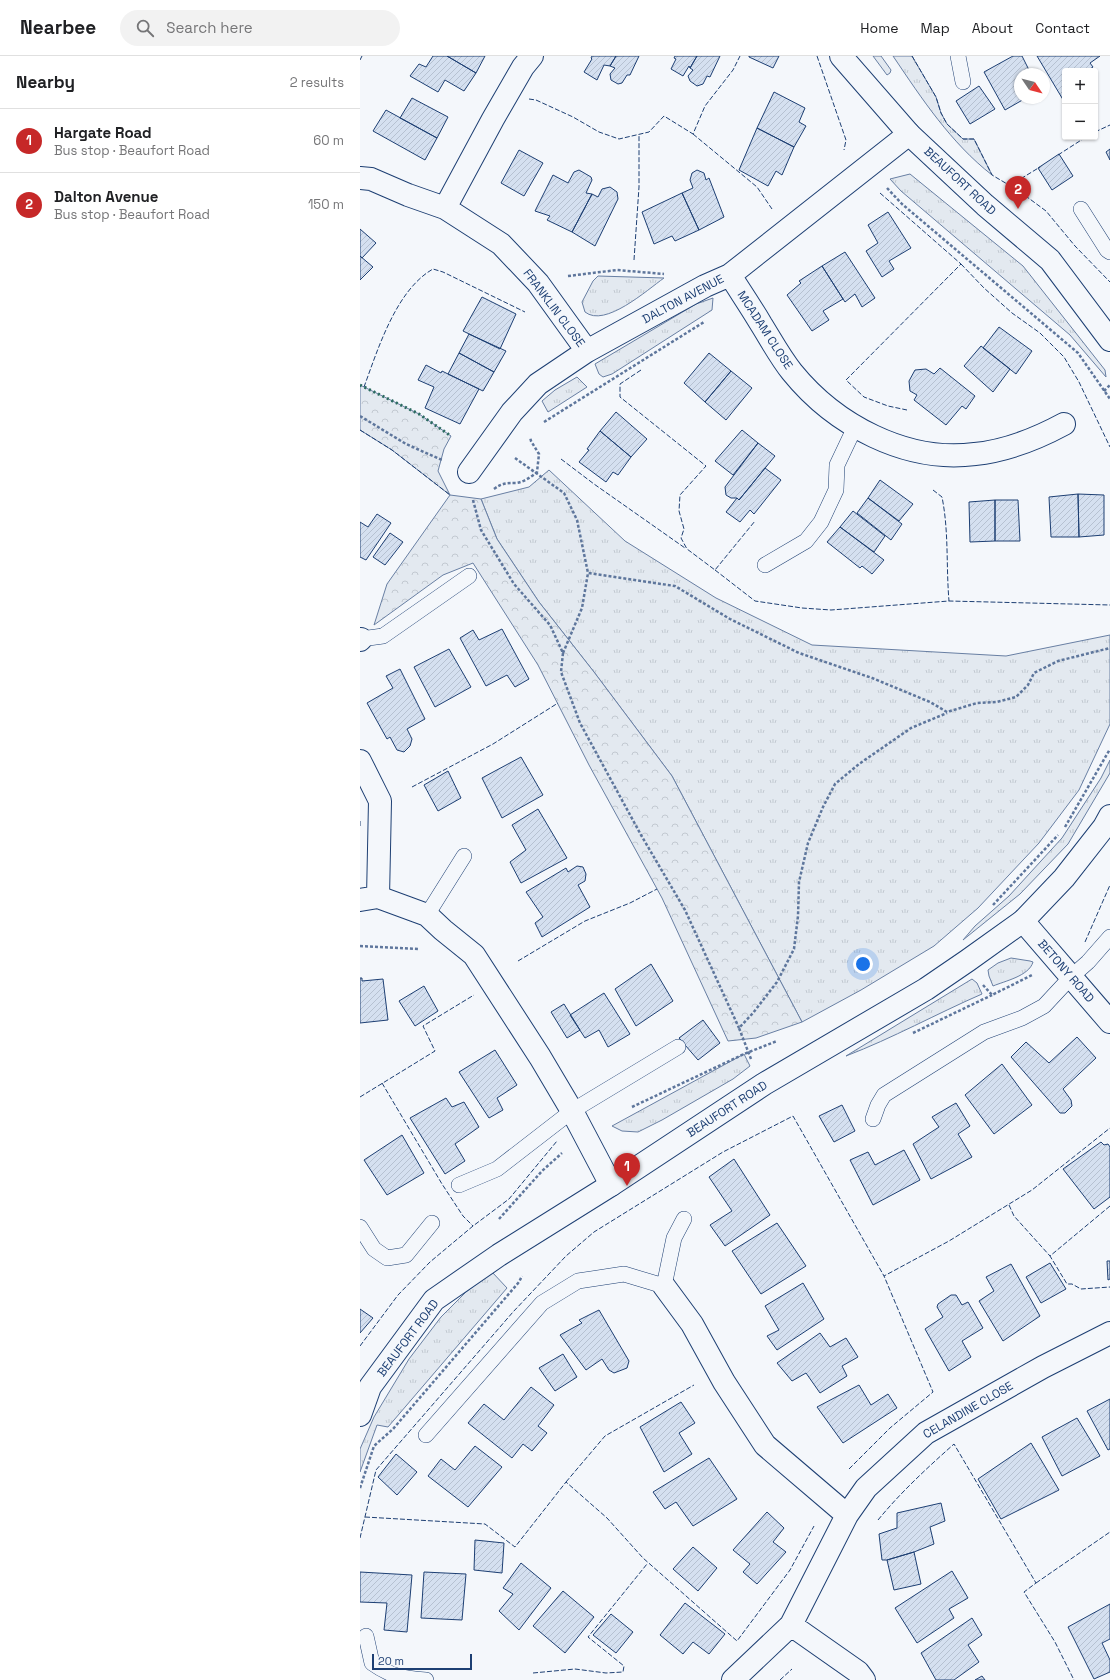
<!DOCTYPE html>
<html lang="en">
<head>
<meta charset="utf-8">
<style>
	body { margin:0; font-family:"Space Grotesk",sans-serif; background:#f2f2f2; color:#202124 }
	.controls { position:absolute; right:12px; top:12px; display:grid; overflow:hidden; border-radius:4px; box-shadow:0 1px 3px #0004 }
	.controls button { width:36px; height:36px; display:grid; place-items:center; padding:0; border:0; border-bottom:1px solid #e0e0e0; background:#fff; color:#202124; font:20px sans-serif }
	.compass { position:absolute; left:654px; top:12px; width:36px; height:36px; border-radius:50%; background:#fff; box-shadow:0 1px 3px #0004; rotate:125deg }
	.scale { position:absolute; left:12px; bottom:10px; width:100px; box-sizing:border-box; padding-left:4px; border:2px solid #1d3f73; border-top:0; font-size:11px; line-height:14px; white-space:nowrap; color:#1d3f73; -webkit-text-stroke:3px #f4f7fb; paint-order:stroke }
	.you { position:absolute; left:503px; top:908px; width:14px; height:14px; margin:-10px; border:3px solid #fff; border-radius:50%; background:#1a73e8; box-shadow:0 0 0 6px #1a73e833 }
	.badge { display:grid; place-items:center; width:26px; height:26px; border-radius:50%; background:#c62828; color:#fff; font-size:13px; font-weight:700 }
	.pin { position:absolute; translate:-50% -33px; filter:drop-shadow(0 1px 2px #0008) }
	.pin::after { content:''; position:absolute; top:21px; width:14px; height:12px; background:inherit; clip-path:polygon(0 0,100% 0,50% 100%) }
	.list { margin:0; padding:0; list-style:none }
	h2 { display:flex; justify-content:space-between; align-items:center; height:52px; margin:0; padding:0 16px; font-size:17px }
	h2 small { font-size:13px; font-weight:400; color:#757577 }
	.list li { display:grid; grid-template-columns:26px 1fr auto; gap:12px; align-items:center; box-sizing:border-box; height:64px; padding:0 16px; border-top:1px solid #e0e0e0 }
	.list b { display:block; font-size:15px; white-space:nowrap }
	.list p { margin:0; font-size:13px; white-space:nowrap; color:#757577 }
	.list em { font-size:13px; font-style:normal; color:#757577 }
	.icon { flex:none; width:22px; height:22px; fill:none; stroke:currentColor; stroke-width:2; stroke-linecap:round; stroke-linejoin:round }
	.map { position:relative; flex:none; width:750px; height:1624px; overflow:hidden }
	header { display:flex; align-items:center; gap:24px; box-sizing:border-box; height:56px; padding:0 20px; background:#fff; border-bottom:1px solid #e0e0e0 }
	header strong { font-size:19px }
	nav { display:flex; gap:22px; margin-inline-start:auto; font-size:14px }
	.search { width:280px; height:36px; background:#f2f2f2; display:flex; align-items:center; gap:10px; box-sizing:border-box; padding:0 14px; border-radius:22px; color:#757577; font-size:15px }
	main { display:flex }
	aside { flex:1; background:#fff }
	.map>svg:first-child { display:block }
	.grass { fill:url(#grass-tufts); stroke:#687fa3 }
	.forest { fill:url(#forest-crowns); stroke:#687fa3 }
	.building { fill:url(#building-hatch); stroke:#1d3f73 }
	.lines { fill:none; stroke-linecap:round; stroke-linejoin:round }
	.service-casing { stroke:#1d3f73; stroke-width:16 }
	.minor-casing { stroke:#1d3f73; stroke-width:24 }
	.tertiary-casing { stroke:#1d3f73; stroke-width:24 }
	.path { stroke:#5e769c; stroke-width:2.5; stroke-dasharray:3 2; stroke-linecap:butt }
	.service { stroke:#f4f7fb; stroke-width:15 }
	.minor { stroke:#f4f7fb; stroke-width:22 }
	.tertiary { stroke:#f4f7fb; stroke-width:22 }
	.hedge { stroke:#2c6c60; stroke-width:3; stroke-dasharray:2 3; stroke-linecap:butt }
	.fence { stroke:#1d3f73; stroke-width:1; stroke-dasharray:5 2; stroke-linecap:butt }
	.labels { text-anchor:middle; stroke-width:3; stroke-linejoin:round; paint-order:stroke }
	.street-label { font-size:12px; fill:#1d3f73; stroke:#f4f7fb }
</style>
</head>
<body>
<header>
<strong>Nearbee</strong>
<div class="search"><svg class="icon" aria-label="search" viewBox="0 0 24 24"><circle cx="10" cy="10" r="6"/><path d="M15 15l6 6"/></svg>Search here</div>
<nav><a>Home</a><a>Map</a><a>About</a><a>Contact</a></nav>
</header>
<main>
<aside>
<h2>Nearby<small>2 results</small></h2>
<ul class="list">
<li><span class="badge">1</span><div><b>Hargate Road</b><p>Bus stop · Beaufort Road</p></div><em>60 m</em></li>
<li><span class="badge">2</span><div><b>Dalton Avenue</b><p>Bus stop · Beaufort Road</p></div><em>150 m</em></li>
</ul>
</aside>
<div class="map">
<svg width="750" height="1624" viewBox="0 0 750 1624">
	<defs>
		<pattern id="grass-tufts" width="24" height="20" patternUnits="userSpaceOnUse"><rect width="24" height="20" fill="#e3e9f0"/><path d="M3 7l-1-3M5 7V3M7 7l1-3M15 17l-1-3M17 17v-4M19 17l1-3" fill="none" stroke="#c2c9d1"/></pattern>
		<pattern id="forest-crowns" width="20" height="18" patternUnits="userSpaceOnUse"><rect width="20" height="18" fill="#e3e9f0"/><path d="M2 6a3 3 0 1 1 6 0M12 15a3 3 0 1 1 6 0" fill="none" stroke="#c2c9d1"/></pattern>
		<pattern id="building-hatch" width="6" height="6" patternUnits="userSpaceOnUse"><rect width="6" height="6" fill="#d5e0f0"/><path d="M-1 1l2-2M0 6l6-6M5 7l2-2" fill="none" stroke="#b6c1d1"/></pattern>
	</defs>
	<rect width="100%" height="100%" fill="#f4f7fb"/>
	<path class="grass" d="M 513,0 L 521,0 L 531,14 L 530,17 L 527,19 Z
		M 533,0 L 552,0 L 576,41 L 581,57 L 587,68 L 603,83 L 614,83 L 632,119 C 591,87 562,43 533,0 Z
		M 550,118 L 663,210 L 745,314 L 746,321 L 710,279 L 541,135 L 530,123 Z
		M 238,220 L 304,222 C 287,234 245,272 225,256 L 222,246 L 233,225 Z
		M 353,242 L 352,254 L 252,318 L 243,321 L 239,318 L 235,308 L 336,248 Z
		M 217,321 L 227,331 L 188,356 L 182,345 L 195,334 Z
		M 189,414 L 265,485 L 356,542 L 452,589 L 646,600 L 750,579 L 750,668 L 719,734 L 679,787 L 618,852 L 574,890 L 501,934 L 442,966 L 312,720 L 234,616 L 179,546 L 137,483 L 121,443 L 169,431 Z
		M 750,704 L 750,717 L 708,788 L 660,838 L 603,884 L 615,870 L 649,840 L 702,782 L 741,722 Z
		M 651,902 L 670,905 L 673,906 C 669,920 645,925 633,930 L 629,920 L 628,914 L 638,907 Z
		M 612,923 L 617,927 L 622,938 C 576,958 533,982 486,1000 Z
		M 384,998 L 390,1010 L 373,1023 L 302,1064 L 278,1076 L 262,1075 L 252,1070 Z
		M 132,1216 L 147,1232 L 28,1371 L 17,1369 L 0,1416 L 0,1393 L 14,1361 L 49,1303 L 81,1261 L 106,1236 Z"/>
	<path class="forest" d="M 0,329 L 59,358 L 91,380 L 84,393 L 78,415 L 90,439 L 121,443 L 137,483 L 179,546 L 234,616 L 312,720 L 442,966 L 396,982 L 368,985 L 302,842 L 229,709 L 178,609 L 113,507 L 83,519 L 14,569 L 27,528 L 90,439 L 32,394 L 0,374 Z"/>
	<path class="building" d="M 73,0 L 87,0 L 116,17 L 104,35 L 85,24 L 78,36 L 50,20 L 59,8 L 66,11 Z
		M 87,0 L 125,0 L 116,17 Z
		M 232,0 L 256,0 L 250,10 L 244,9 L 237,24 L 224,16 L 232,3 L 231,2 Z
		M 256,0 L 279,0 L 270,19 L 267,19 L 262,27 L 258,28 L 251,24 L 250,18 L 255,12 L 250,10 Z
		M 315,0 L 337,0 L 330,12 L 329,10 L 323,20 L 311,13 L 316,3 L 314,2 Z
		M 337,0 L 360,0 L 350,21 L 347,20 L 343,28 L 337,30 L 330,25 L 328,20 L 333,14 L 330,12 Z
		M 389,0 L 419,0 L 413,12 L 389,1 Z
		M 653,0 L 662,0 L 671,18 L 660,18 L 660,42 L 666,42 L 645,54 L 624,16 Z
		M 677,0 L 740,0 L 730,7 L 733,11 L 727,15 L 705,15 L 705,47 Z
		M 619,30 L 635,53 L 610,68 L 596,45 Z
		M 414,36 L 445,52 L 439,66 L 446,70 L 434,91 L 397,72 Z
		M 52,42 L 88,61 L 77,82 L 40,62 Z
		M 26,54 L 77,82 L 65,104 L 13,75 Z
		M 397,72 L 434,91 L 422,119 L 416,115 L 408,130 L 379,114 Z
		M 750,93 L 750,104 L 746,96 Z
		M 159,94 L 183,107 L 164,140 L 141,127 Z
		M 699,98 L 713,120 L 692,134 L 678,112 Z
		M 219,114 L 231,121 L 232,124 L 226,137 L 232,138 L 212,176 L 187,164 L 190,160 L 175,155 L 193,119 L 208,127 L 214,116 Z
		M 337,114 L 344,117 L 346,124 L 349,122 L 364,161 L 339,174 L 322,137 L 333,132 L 330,124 L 332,117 Z
		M 250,131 L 257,136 L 258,143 L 235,190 L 212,176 L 232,138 L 238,141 L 242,133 Z
		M 322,137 L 339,174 L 315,185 L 312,180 L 294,188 L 282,156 Z
		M 528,156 L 551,192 L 529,205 L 534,213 L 522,221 L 506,195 L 518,187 L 508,169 Z
		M 0,173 L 16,187 L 2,202 L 0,200 Z
		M 485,196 L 515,242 L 502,251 L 495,238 L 485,246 L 462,210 Z
		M 0,200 L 13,211 L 0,224 Z
		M 462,210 L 483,243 L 463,255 L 469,264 L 452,275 L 427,239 L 441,227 L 439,225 Z
		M 122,241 L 156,258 L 140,293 L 103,275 Z
		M 639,271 L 672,295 L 656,318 L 623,292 Z
		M 109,278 L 146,295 L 134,316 L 99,297 Z
		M 621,290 L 650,313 L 633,336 L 604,310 Z
		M 99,297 L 134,316 L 123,335 L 88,318 Z
		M 349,297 L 371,315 L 345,346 L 324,327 Z
		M 66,309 L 81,317 L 82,315 L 88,318 L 119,333 L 100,368 L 65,352 L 74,331 L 58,324 Z
		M 580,312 L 615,340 L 606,353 L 602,350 L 586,369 L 554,344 L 557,339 L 550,335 L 549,325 L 555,314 L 566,313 L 574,318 Z
		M 371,315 L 392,332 L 366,364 L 345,346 Z
		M 256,356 L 287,383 L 271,401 L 240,375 Z
		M 382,374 L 398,387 L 373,419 L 355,405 Z
		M 240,375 L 271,401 L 258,419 L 253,416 L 246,426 L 219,406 L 229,394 L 227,393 Z
		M 398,387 L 415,400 L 379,444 L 377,442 L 371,442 L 366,439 L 365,431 Z
		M 405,412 L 421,424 L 394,458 L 390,454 L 380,466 L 366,456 L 377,442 L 379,444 Z
		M 520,424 L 553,448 L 539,465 L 508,442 Z
		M 718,438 L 744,439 L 744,479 L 719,481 Z
		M 718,438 L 719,481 L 691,481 L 689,441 Z
		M 508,442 L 542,468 L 531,484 L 497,457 Z
		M 635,444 L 658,444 L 660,485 L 635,485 Z
		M 635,444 L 635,485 L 610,486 L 609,446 Z
		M 493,455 L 525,480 L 514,496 L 480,471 Z
		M 17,458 L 31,467 L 6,504 L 0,501 L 0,466 L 8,471 Z
		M 480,471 L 524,504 L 512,518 L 502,510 L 500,512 L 467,486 Z
		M 30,477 L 43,486 L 25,509 L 13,501 Z
		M 142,573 L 169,623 L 155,631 L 147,619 L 126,630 L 100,582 L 113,574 L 119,584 Z
		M 89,593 L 111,631 L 75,651 L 54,611 Z
		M 40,613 L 65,663 L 47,673 L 52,683 L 50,690 L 44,696 L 37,694 L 30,681 L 27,683 L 7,647 L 33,632 L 26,620 Z
		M 161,701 L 183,739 L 142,762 L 122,722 Z
		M 88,715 L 101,742 L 78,755 L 64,729 Z
		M 178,753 L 207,802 L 161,827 L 150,806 L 166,794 L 152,769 Z
		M 217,810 L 223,811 L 226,818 L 225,825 L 218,829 L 230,851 L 182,881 L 175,867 L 183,861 L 166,836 L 206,812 L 208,816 Z
		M 291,908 L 313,945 L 276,970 L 255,933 Z
		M 0,922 L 2,922 L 2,925 L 23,923 L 28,964 L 0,967 Z
		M 64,930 L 78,955 L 55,970 L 39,945 Z
		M 244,937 L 270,978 L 248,991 L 239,974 L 225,982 L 210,959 Z
		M 204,948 L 220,974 L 207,982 L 191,956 Z
		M 343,964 L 360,987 L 338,1004 L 319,982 Z
		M 717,981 L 736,1002 L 703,1033 L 711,1044 L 712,1050 L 705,1057 L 700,1057 L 651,1001 L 666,986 L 689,1007 Z
		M 135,994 L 157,1029 L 137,1042 L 143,1054 L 129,1062 L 99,1016 Z
		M 642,1008 L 672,1049 L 634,1078 L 605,1039 Z
		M 86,1042 L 92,1051 L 104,1046 L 119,1071 L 95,1088 L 105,1105 L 85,1118 L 50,1062 Z
		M 596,1047 L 610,1070 L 598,1078 L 612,1101 L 571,1123 L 553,1088 L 579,1071 L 572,1061 Z
		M 482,1049 L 495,1075 L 474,1086 L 459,1060 Z
		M 42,1079 L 64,1117 L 27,1139 L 4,1104 Z
		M 741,1086 L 744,1089 L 748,1088 L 750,1091 L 750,1141 L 734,1153 L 703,1113 Z
		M 544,1094 L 560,1124 L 513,1149 L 490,1104 L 508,1096 L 515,1109 Z
		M 374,1103 L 410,1159 L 365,1190 L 350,1169 L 372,1155 L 349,1121 Z
		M 417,1167 L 446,1210 L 401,1238 L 372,1195 Z
		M 747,1205 L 750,1205 L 750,1223 L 748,1224 Z
		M 690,1207 L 706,1233 L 681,1247 L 666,1221 Z
		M 651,1208 L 680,1260 L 643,1285 L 619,1245 L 634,1235 L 626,1221 Z
		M 443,1227 L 464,1263 L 417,1294 L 407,1280 L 419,1274 L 405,1250 Z
		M 591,1239 L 596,1239 L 602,1249 L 608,1246 L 623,1272 L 602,1285 L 611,1301 L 589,1315 L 565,1273 L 583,1261 L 577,1251 L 578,1248 Z
		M 0,1253 L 13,1262 L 0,1277 Z
		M 239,1254 L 269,1305 L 267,1312 L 254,1317 L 249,1314 L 242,1303 L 226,1314 L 200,1279 L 222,1267 L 219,1264 Z
		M 460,1277 L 470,1291 L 486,1282 L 498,1301 L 482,1310 L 487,1320 L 460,1337 L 446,1317 L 432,1325 L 417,1307 Z
		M 203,1298 L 217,1321 L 195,1335 L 179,1312 Z
		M 499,1329 L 511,1349 L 528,1338 L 537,1352 L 483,1387 L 457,1351 Z
		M 171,1331 L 194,1349 L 178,1370 L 187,1377 L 172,1395 L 163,1388 L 152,1402 L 108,1367 L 124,1348 L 144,1364 Z
		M 750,1343 L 750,1393 L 748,1394 L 727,1355 Z
		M 321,1346 L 335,1367 L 319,1377 L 332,1398 L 304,1416 L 280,1371 Z
		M 717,1362 L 740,1400 L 702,1420 L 682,1381 Z
		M 671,1387 L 699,1434 L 641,1463 L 618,1423 Z
		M 115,1390 L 142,1411 L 108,1451 L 68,1420 L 81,1403 L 95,1414 Z
		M 36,1398 L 57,1416 L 37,1439 L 18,1421 Z
		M 349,1402 L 377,1443 L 333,1470 L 316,1446 L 305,1453 L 293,1436 Z
		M 581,1447 L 585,1465 L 570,1471 L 574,1488 L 554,1496 L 527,1504 L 522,1504 L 519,1478 L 537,1472 L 537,1457 Z
		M 407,1456 L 424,1472 L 413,1486 L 426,1496 L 397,1528 L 383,1516 L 390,1508 L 373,1494 Z
		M 115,1484 L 144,1487 L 142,1517 L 114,1514 Z
		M 333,1491 L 357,1512 L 338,1535 L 313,1513 Z
		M 554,1496 L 561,1528 L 534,1534 L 527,1504 Z
		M 161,1507 L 191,1532 L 159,1574 L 139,1555 L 153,1538 L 143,1532 Z
		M 592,1515 L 608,1542 L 589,1553 L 594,1562 L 557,1587 L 535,1552 Z
		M 0,1516 L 52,1519 L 47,1576 L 24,1574 L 27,1547 L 0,1546 Z
		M 64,1516 L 106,1518 L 102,1564 L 61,1562 Z
		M 203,1535 L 234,1561 L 205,1597 L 173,1570 Z
		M 325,1547 L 365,1578 L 349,1598 L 333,1586 L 323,1598 L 300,1579 Z
		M 750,1548 L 750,1583 L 742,1587 L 750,1604 L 750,1616 L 734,1623 L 708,1571 Z
		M 251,1558 L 273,1576 L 256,1597 L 233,1579 Z
		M 612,1562 L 622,1579 L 608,1589 L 619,1606 L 594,1624 L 576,1624 L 561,1597 Z
		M 622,1620 L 625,1624 L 615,1624 Z"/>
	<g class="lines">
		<g class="service-casing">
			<path id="service" d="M 598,0 L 603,26
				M 721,153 L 747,194 L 750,196
				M 405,509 L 446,485 L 461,466 L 476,434 L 477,409 L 495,371
				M 1,583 L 23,580 L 109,520
				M 67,859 L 104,800
				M 513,1063 L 518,1049 L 524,1039 L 624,976 L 662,962 L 684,950 L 711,921 L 728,906 L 750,881
				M 99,1129 L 137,1113 L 212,1055 L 318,991
				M 0,1171 L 14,1193 L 27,1202 L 46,1199 L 72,1167
				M 66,1379 L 182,1247 L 218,1225 L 264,1218 L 304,1230 L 314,1182 L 324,1163
				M 6,1580 L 12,1607 C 32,1621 42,1622 66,1624"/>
		</g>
		<g class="minor-casing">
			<path id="minor" d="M 172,0 L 163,11 L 133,63 L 85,152 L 141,188 L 178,227 L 227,295
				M 0,122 L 11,123 L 48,139 L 85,152
				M 370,219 C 380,235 391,251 401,268 C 411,284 420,301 432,316 C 475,369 546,407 615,398 C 645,395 678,382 704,368
				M 109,416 L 152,356 L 178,328 L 227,295 L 345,230 L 370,219 L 549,78
				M 0,584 L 1,583
				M 0,705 L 20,745 L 18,841
				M 0,844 L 18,841 L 67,859 L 83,874 L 114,899 L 180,1001 L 212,1055 L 251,1129
				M 663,865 L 750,966
				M 304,1230 L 332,1268 L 364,1326 L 405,1389 L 487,1459
				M 431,1569 L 498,1616 L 504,1624
				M 373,1624 L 431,1569 L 487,1459 L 506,1432 L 566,1377 L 683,1311 L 750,1277"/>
		</g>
		<g class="tertiary-casing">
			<path id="tertiary" d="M 481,0 L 549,78 L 625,149 L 690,204 L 750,284
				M 0,1359 L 10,1331 L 74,1244 L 139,1199 L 251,1129 L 404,1028 L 566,933 L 607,905 L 663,865 L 704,822 L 744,771 L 750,760"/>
		</g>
		<path class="path" d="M 527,132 L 542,148 L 718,297 L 750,343
			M 208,220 L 257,214 L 304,218
			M 744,335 L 750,329
			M 0,360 L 46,388 L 82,404
			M 184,366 L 344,266
			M 155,402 L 204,437 L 217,464 L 228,517 L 315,530 L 370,563 L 439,597 L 512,622 L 570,646 L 587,656 L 617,647 L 637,646 L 656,641 L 668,629 L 674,617 L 698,605 L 750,592
			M 134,433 C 142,427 147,427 156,427 C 164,426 171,421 177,416 L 179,398 L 171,385 L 170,381
			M 113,444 L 121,474 L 154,528 L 190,569 L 203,597 L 201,616 L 220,667 L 281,779 L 325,854 L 379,972
			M 203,597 L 222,552 L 228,517
			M 705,771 L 750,693
			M 633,849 L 698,779
			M 0,890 L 59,893
			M 623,929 L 632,939 L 672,919
			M 553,977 L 632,939
			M 391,1003 L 379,972 L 393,957 L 417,926 L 434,893 L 438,860 L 439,826 L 448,787 L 463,751 L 475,728 L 499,708 L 551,672 L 587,657
			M 272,1051 L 384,998 L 417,985
			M 139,1163 L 182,1115 L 202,1097
			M 0,1432 L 14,1390 L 33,1373 L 159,1226 L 162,1220"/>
		<use href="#service" class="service"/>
		<use href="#minor" class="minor"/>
		<use href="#tertiary" class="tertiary"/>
		<path class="hedge" d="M 0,329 L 59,358 L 91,380"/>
		<path class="fence" d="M 457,0 L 486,84 L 484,94
			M 552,0 L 576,41 L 581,57 L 587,68 L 603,83 L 614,83 L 632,119 L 659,135 L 686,155 L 715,190 L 750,226
			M 0,4 L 2,0
			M 169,43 L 176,44 L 213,61 L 239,76 L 259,83 L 289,76 L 304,60 L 333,78 L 345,50 L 373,14 L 380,0
			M 735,76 L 750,69
			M 333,78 L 397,131 L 412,153
			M 698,99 L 726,81
			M 649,130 L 680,111
			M 520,137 L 601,208 L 486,324 L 504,341 L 528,350 L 547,354
			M 274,204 L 279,131 L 279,79
			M 601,208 L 624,232 L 652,257 L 680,277 L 704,301 L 719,326 L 750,391
			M 281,314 L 260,328 L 260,341 L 346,410 L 320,439 L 319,455 L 324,473 L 321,482 L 327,493 L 355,514 L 395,465
			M 4,331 C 18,293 36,234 73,213 L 83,216 L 165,256
			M 0,374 L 32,394 L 90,439
			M 201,403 L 234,428 L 325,492
			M 573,434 L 582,441 C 589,476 586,510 589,545
			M 355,514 L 395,545 L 442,552 L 471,554 L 589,545 L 750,549
			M 52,731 L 133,688 L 198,647
			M 0,765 L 0,772
			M 725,886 L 750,829
			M 158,905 L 225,865 L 270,847 L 297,833
			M 22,1027 L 82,1128 L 103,1160 L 113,1170
			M 0,1041 L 75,995 L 63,970 L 114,939
			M 649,1149 L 654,1160 L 690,1200
			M 750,1150 L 690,1200 L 707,1228 L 712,1228 L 721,1233 L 750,1231
			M 0,1290 L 38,1239 L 70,1206 L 113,1170 L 149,1143 L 197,1085
			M 489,1413 L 530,1372 L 573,1336 L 524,1220
			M 206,1426 L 245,1380 L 334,1329
			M 5,1461 L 125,1468 L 155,1491 L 206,1426 L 247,1462 L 283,1502 L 377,1585 L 430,1514 L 454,1470
			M 518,1464 C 541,1436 567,1412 594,1388 L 676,1527 L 664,1536 L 695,1586 L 714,1624
			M 0,1482 L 16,1414 L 153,1256 L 206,1200 L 234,1176 L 363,1096 L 433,1060 L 524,1220 L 589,1185 L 672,1134 L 750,1072
			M 676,1527 L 750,1476
			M 173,1617 L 215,1613 L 246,1617 L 263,1616 L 264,1610 L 228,1581 L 287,1508
			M 420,1624 L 432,1613"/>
	</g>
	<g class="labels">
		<g class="street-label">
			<text transform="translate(600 125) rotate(43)" y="4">BEAUFORT ROAD</text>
			<text transform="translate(323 243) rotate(-28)" y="4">DALTON AVENUE</text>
			<text transform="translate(194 252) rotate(53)" y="4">FRANKLIN CLOSE</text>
			<text transform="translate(405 274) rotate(57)" y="4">MCADAM CLOSE</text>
			<text transform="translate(706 915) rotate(49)" y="4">BETONY ROAD</text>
			<text transform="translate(367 1053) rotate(-33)" y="4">BEAUFORT ROAD</text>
			<text transform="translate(48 1282) rotate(-53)" y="4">BEAUFORT ROAD</text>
			<text transform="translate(608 1354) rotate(-30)" y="4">CELANDINE CLOSE</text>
		</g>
	</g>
</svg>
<div class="controls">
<button>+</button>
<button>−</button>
</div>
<svg class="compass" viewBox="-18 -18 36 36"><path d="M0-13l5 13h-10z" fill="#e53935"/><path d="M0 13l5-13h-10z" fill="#757577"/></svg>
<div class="scale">20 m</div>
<div class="you"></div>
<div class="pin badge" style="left:267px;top:1130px">1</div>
<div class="pin badge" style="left:658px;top:153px">2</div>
</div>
</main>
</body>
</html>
